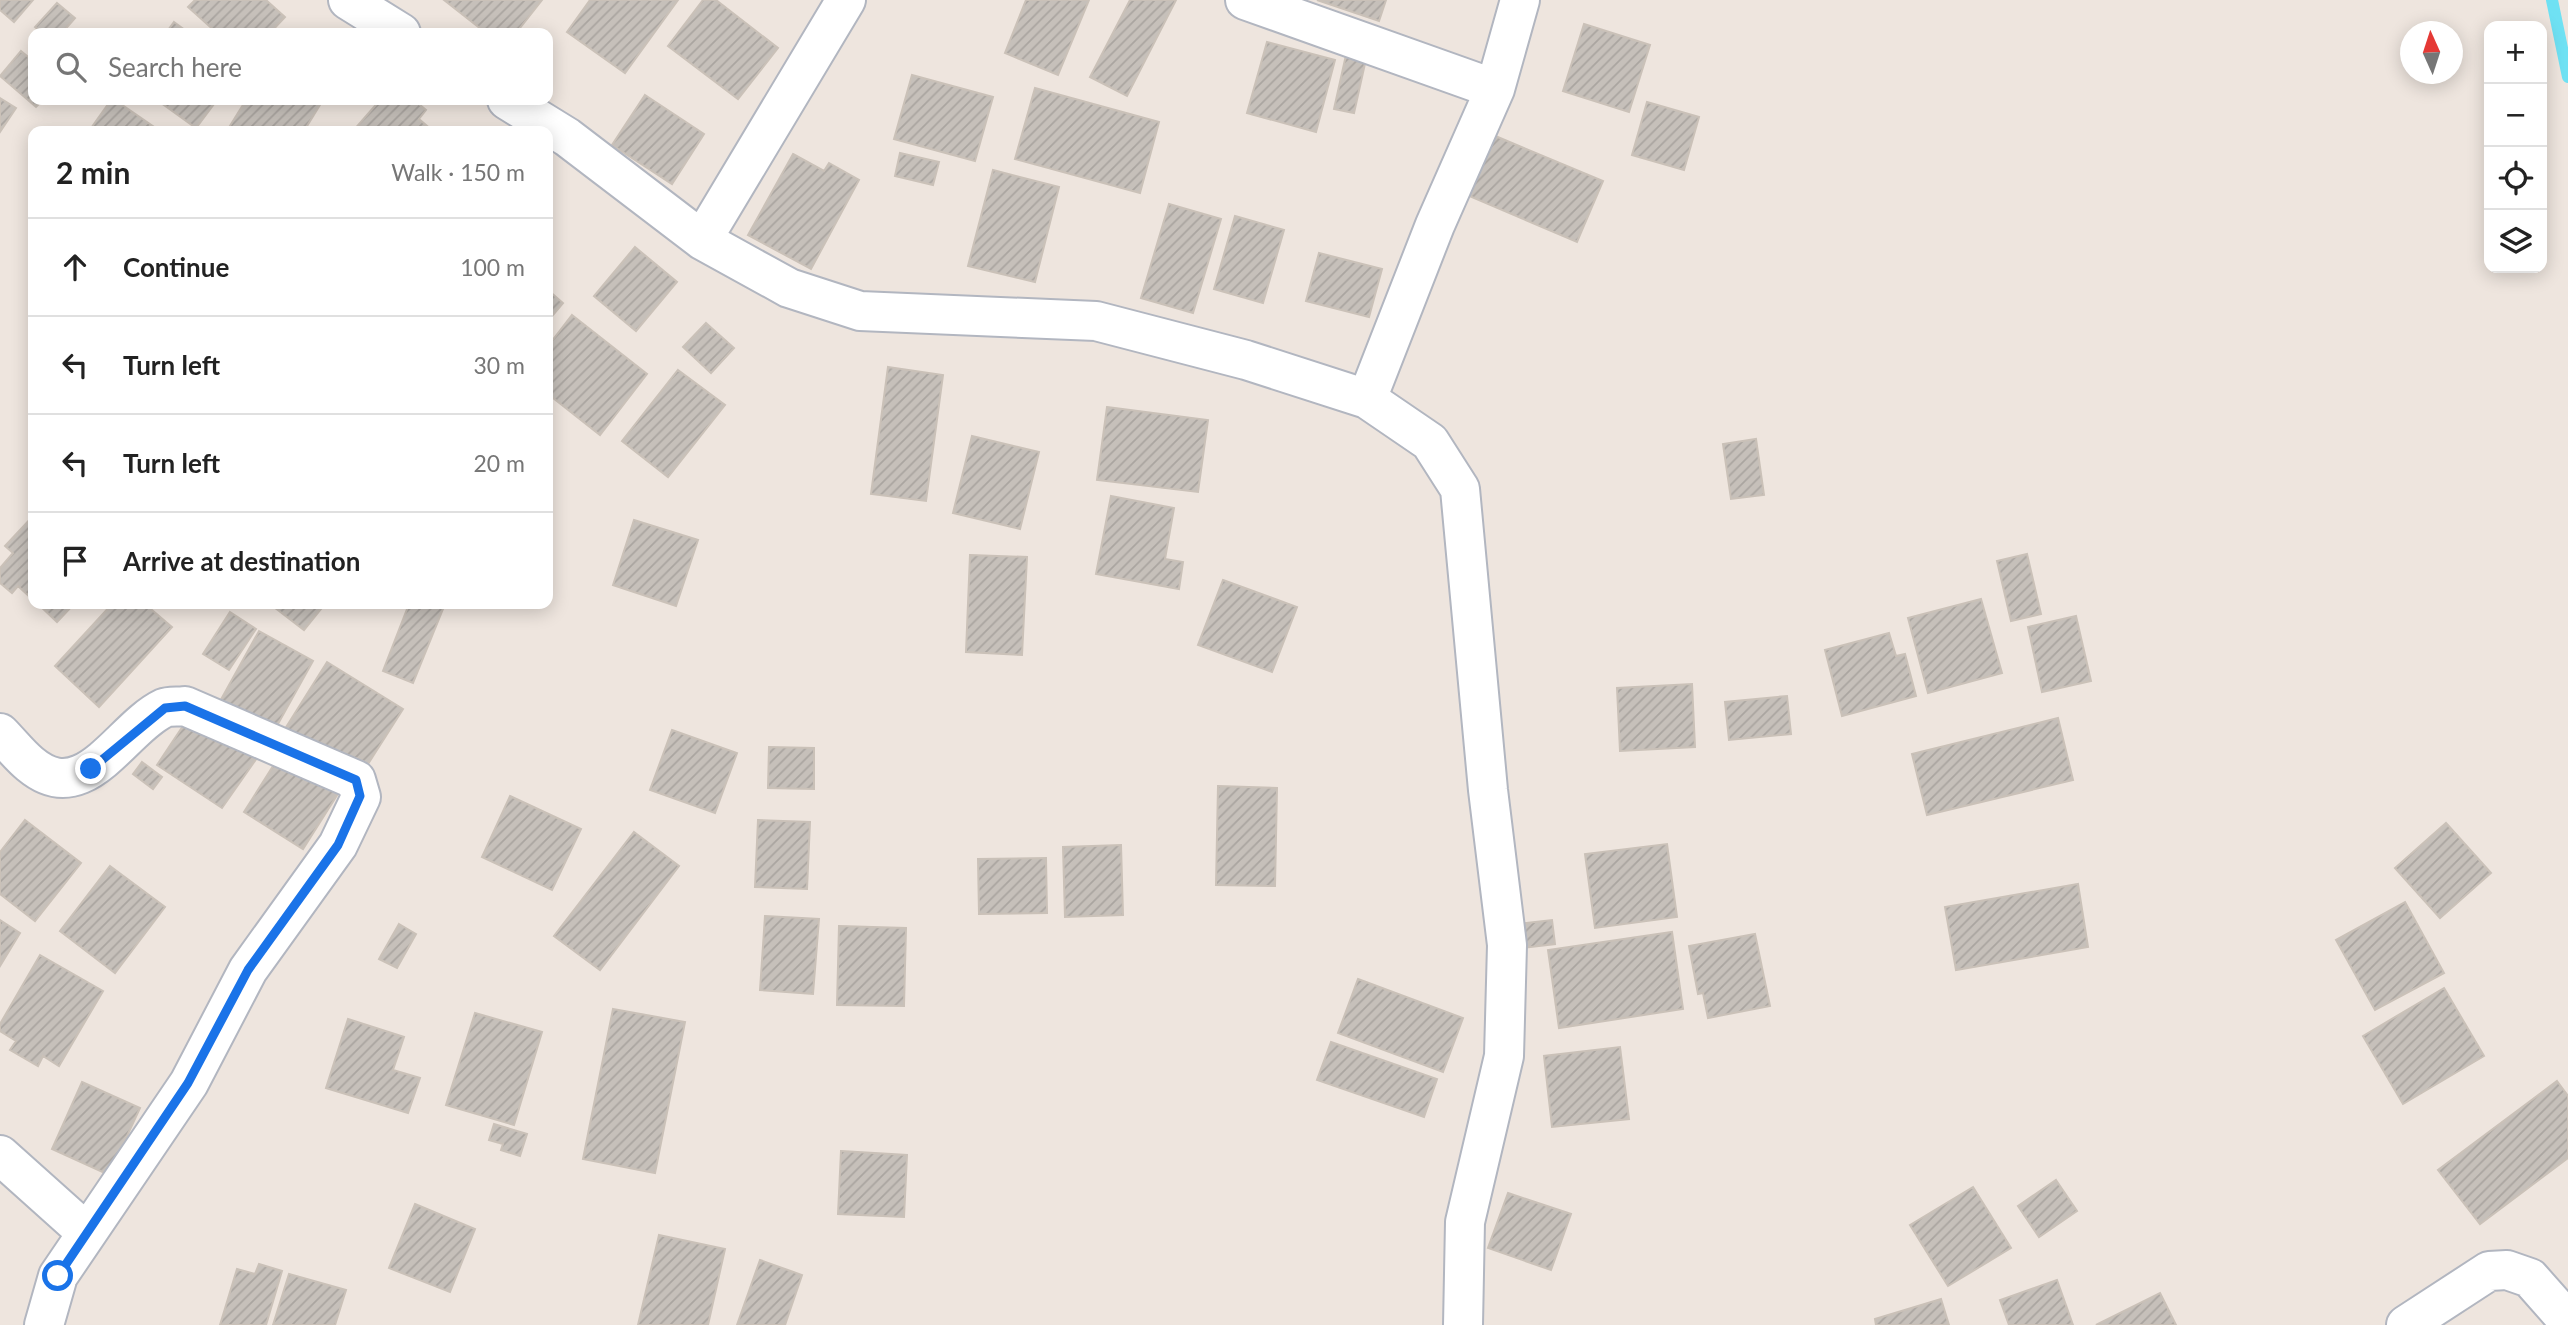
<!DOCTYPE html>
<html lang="en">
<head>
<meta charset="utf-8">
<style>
	body { margin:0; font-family:Lato,sans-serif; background:#f6f6f6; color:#222 }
	.controls { position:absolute; right:21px; top:21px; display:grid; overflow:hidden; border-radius:14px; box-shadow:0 4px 18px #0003 }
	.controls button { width:63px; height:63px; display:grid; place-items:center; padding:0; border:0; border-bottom:2px solid #e0e0e0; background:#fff; color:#222; font:35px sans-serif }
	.compass { position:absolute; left:2400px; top:21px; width:63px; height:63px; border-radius:50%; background:#fff; box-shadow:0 4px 18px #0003; rotate:357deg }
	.stop { position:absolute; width:21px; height:21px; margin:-16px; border:5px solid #1a73e8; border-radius:50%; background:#fff }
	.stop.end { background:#1a73e8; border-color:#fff; box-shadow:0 2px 7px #0008 }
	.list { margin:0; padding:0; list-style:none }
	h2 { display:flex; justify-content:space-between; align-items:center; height:91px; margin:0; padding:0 28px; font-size:30px }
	h2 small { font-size:23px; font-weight:400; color:#767676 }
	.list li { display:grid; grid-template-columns:46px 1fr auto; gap:21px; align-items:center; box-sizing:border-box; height:98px; padding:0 28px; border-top:2px solid #e0e0e0 }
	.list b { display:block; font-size:26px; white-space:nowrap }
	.list em { font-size:23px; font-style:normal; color:#767676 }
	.icon { flex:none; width:38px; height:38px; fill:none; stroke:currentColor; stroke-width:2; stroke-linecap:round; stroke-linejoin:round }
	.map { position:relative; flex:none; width:2568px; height:1325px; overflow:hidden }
	.search { position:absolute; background:#fff; box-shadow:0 4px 18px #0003; left:28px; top:28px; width:525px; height:77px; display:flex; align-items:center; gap:18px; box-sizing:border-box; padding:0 24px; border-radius:14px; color:#767676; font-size:26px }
	.panel { position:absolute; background:#fff; box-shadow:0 4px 18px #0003; left:28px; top:126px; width:525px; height:483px; border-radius:14px }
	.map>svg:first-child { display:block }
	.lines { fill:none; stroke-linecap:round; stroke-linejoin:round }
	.stream { stroke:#6fe1f3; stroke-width:12 }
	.building { fill:url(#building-hatch); stroke:#cac1b8; stroke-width:2 }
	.minor-casing { stroke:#b2b6c0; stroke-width:42 }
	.minor { stroke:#fff; stroke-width:38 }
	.route { stroke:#1a73e8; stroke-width:9 }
</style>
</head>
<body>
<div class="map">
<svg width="2568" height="1325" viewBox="0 0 2568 1325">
	<defs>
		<pattern id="building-hatch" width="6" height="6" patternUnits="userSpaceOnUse" patternTransform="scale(1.75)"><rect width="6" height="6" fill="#c6c0ba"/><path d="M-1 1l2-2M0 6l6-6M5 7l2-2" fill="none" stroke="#aaa5a0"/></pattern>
	</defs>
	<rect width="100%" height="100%" fill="#eee5de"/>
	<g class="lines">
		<path class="stream" d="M 2552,0 L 2568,77"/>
	</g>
	<path class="building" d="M 0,0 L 33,0 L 14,22 L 0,10 Z
		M 195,0 L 266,0 L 285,17 L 270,33 L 217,33 L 188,7 Z
		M 444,0 L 542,0 L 516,33 L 486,33 Z
		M 590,0 L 678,0 L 625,73 L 567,32 Z
		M 703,0 L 716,0 L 778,48 L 738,99 L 668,46 Z
		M 1026,0 L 1089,0 L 1058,75 L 1005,53 Z
		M 1130,0 L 1176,0 L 1127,96 L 1090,77 Z
		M 1317,0 L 1386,0 L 1379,21 Z
		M 57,3 L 75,18 L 62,33 L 43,33 L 35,27 Z
		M 174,22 L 189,33 L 166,33 Z
		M 1584,24 L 1650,45 L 1629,112 L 1563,91 Z
		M 1267,42 L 1335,60 L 1316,132 L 1247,113 Z
		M 21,51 L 33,61 L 33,100 L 43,100 L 36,107 L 0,76 Z
		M 1346,55 L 1366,59 L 1354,113 L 1334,109 Z
		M 912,75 L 993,97 L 975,161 L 894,139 Z
		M 1035,88 L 1159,122 L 1140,193 L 1015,159 Z
		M 645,95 L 704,134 L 672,184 L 612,145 Z
		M 0,98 L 16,108 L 0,132 Z
		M 111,100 L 115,100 L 160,131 L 89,131 Z
		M 157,100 L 217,100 L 196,128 Z
		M 246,100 L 323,100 L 304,131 L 232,131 L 228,129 Z
		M 380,100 L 414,100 L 426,110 L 419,119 L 433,131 L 353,131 Z
		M 1647,102 L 1699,117 L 1684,170 L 1632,155 Z
		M 1493,135 L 1603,181 L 1577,242 L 1467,195 Z
		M 900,153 L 939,162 L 933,185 L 895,176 Z
		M 793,154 L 824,171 L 829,163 L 859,180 L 811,269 L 748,235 Z
		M 993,170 L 1059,187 L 1035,282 L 968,266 Z
		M 1169,204 L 1221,219 L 1193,313 L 1141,298 Z
		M 1235,216 L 1284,230 L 1263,303 L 1214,289 Z
		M 635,247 L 677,282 L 636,331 L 594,296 Z
		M 1319,253 L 1382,269 L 1369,317 L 1306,301 Z
		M 548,290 L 563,303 L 548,321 Z
		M 572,315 L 647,374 L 600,435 L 548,394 L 548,346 Z
		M 706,323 L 734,348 L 711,373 L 683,347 Z
		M 888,367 L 943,375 L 926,501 L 871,494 Z
		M 678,370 L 725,405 L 668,477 L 622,441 Z
		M 1107,407 L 1208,420 L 1198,492 L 1097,480 Z
		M 972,436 L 1039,452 L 1020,529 L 953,513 Z
		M 1756,439 L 1764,495 L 1731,499 L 1723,444 Z
		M 1111,496 L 1174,508 L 1165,559 L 1183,562 L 1179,589 L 1096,574 Z
		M 33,516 L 33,600 L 18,586 L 12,593 L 0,583 L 0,568 L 13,553 L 5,546 Z
		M 634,520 L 698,540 L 676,606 L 613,585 Z
		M 2027,554 L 2041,614 L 2011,621 L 1997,561 Z
		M 970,555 L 1027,557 L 1022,655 L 966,652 Z
		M 1223,580 L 1297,607 L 1272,672 L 1198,645 Z
		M 1981,599 L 2002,673 L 1928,693 L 1908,618 Z
		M 38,604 L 74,604 L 57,622 Z
		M 112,604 L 145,604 L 172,627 L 99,707 L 55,666 Z
		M 270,604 L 325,604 L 304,630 Z
		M 409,604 L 445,604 L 413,683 L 383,671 Z
		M 230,612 L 256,629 L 229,670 L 203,654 Z
		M 2076,616 L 2091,681 L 2042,692 L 2028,627 Z
		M 259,631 L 313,661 L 273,733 L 219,703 Z
		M 1889,633 L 1896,656 L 1905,654 L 1916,696 L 1842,716 L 1825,650 Z
		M 327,662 L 403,709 L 368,764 L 357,758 L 350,769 L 285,729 Z
		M 1692,684 L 1695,747 L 1620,751 L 1617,688 Z
		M 1787,696 L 1791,734 L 1729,740 L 1725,702 Z
		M 193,711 L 259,755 L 222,808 L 157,765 Z
		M 2058,718 L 2073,780 L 1927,815 L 1912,754 Z
		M 672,730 L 737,753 L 715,813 L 650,790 Z
		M 769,747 L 814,748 L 814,789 L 768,788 Z
		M 280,755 L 339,792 L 303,849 L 244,812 Z
		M 142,762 L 162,777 L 153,789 L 133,774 Z
		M 1218,786 L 1277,788 L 1275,886 L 1216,885 Z
		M 510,796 L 581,829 L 552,890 L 482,857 Z
		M 25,820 L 81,863 L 35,921 L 0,894 L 0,852 Z
		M 758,820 L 810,822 L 807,889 L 755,887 Z
		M 2446,823 L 2491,873 L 2440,918 L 2395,868 Z
		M 634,832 L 679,866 L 600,970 L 554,936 Z
		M 1667,844 L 1677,917 L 1595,928 L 1585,854 Z
		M 1121,845 L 1123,915 L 1065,917 L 1063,847 Z
		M 1046,858 L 1047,913 L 979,914 L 978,859 Z
		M 110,866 L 165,907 L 115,973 L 60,931 Z
		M 2078,884 L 2088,947 L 1956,970 L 1945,907 Z
		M 2405,902 L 2444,973 L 2375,1010 L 2336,940 Z
		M 765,916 L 819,919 L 813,994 L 760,990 Z
		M 0,920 L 20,933 L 0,966 Z
		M 1552,920 L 1555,944 L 1521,948 L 1518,924 Z
		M 399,924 L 416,934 L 397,968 L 379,959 Z
		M 839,926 L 906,928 L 904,1006 L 837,1005 Z
		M 1672,932 L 1683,1009 L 1559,1028 L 1548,950 Z
		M 1755,934 L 1770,1006 L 1708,1018 L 1703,993 L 1698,994 L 1689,946 Z
		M 40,955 L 103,991 L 59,1066 L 43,1056 L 38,1066 L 10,1050 L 16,1041 L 0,1031 L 0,1024 Z
		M 1358,979 L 1463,1018 L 1443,1072 L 1338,1033 Z
		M 2444,988 L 2484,1056 L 2403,1104 L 2363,1036 Z
		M 613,1009 L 685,1022 L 655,1173 L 583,1159 Z
		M 475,1013 L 542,1032 L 514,1125 L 446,1105 Z
		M 348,1019 L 404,1037 L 393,1070 L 420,1078 L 408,1113 L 326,1088 Z
		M 1331,1042 L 1437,1079 L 1424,1117 L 1317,1080 Z
		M 1620,1047 L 1629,1119 L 1552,1127 L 1544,1056 Z
		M 2557,1081 L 2568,1096 L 2568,1158 L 2480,1224 L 2438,1170 Z
		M 82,1082 L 140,1108 L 109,1175 L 52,1149 Z
		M 494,1124 L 527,1134 L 520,1156 L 501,1150 L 503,1144 L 489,1140 Z
		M 841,1151 L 907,1155 L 904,1217 L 838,1214 Z
		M 2056,1180 L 2077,1211 L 2039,1237 L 2018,1206 Z
		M 1973,1187 L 2011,1248 L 1948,1286 L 1910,1225 Z
		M 1508,1193 L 1571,1214 L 1551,1270 L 1488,1248 Z
		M 415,1204 L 475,1229 L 450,1292 L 389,1268 Z
		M 659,1235 L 725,1249 L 708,1325 L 638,1325 Z
		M 760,1260 L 802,1275 L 785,1325 L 737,1325 Z
		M 259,1264 L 282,1271 L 266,1325 L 220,1325 L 237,1269 L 255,1274 Z
		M 289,1274 L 346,1290 L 335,1325 L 273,1325 Z
		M 2057,1280 L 2073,1325 L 2009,1325 L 2000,1300 Z
		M 2160,1293 L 2176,1325 L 2096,1325 Z
		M 1941,1299 L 1949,1325 L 1876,1325 L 1875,1319 Z"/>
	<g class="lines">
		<g class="minor-casing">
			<path id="minor" d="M 348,0 L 401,33
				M 1245,0 L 1495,89
				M 507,100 L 567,137 L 702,240 L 789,288 L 860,311 L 1096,321 L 1246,360 L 1367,399 L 1430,442 L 1460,489 L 1488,790 L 1507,945 L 1504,1056 L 1465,1222 L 1463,1325
				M 702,240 L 846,0
				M 1367,399 L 1435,225 L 1495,89 L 1520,0
				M 0,733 C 10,743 19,755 30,764 C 85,810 120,729 164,708 C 169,706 179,707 185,706 L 356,780 L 361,797 L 338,845 L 248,970 L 189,1083 L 58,1276 L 44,1325
				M 0,1155 L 86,1232
				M 2406,1325 L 2489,1271 L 2507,1270 L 2530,1278 L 2568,1321"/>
		</g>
		<use href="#minor" class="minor"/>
	</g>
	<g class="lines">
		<path class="route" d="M 58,1276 L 188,1083 L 248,970 L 338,845 L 360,796 L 356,780 L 185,706 L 165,708 L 91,769"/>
	</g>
</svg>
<div class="controls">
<button>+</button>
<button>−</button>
<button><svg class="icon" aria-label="locate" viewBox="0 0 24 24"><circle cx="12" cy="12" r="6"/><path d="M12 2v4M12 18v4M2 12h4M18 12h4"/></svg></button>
<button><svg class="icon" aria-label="layers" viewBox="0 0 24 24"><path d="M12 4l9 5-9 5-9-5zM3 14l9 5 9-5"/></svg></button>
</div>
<svg class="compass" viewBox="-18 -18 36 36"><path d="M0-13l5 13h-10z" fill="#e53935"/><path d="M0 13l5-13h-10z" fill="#767676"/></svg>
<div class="stop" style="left:58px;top:1276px"></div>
<div class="stop end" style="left:91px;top:769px"></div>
<div class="search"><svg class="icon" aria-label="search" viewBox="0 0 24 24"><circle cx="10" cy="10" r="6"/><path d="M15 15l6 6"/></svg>Search here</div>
<section class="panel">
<h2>2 min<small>Walk · 150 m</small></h2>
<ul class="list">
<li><svg class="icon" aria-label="ahead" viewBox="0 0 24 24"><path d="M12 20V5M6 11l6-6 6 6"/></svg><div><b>Continue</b></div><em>100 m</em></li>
<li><svg class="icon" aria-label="left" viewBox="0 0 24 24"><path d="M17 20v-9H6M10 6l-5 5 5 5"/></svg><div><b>Turn left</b></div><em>30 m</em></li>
<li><svg class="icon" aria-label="left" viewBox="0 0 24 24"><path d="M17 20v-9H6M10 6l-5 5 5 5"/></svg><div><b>Turn left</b></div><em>20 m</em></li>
<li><svg class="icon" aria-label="arrive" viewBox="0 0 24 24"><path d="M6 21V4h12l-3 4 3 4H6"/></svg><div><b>Arrive at destination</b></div></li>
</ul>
</section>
</div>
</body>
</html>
